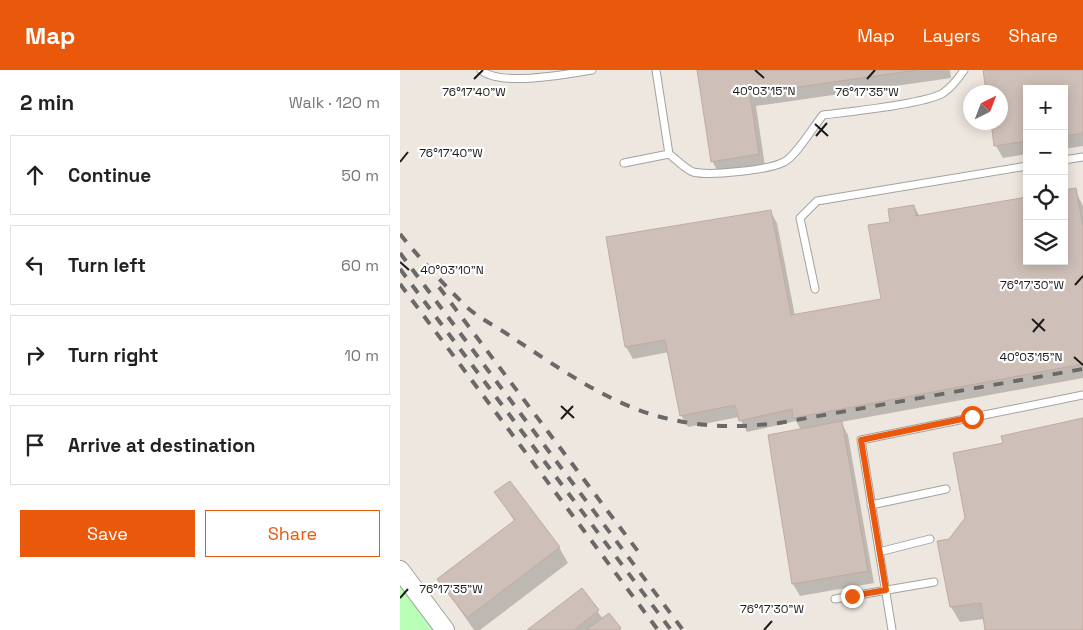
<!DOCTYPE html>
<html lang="en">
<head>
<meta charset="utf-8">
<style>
	body { margin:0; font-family:"Space Grotesk",sans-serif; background:#f6f6f6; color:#222 }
	.controls { position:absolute; right:15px; top:15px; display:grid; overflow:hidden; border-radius:0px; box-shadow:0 2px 12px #0003 }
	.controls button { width:45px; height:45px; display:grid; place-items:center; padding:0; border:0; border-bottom:1px solid #e0e0e0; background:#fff; color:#222; font:25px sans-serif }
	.compass { position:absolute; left:563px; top:15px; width:45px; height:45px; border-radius:50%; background:#fff; box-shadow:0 2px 12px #0003; rotate:42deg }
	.stop { position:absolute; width:15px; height:15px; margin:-11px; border:4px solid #ea580c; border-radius:50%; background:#fff }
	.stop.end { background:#ea580c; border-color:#fff; box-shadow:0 1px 5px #0008 }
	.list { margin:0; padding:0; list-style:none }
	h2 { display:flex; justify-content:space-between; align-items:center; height:65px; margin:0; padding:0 20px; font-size:21px }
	h2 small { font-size:16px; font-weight:400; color:#767676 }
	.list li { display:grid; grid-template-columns:32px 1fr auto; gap:15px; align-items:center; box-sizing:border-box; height:80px; margin:0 10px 10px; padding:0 10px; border:1px solid #e0e0e0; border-radius:0px }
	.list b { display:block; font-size:19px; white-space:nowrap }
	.list em { font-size:16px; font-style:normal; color:#767676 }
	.actions { display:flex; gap:10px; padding:15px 20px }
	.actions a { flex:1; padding:11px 0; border:1px solid #ea580c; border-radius:0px; text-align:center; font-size:18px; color:#ea580c }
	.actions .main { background:#ea580c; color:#fff }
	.icon { flex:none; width:28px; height:28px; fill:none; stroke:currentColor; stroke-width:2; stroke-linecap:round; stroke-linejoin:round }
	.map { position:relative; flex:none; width:683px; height:560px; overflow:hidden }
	header { display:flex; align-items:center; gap:30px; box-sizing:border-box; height:70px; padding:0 25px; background:#ea580c; color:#fff }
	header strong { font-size:24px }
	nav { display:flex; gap:28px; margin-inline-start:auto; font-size:18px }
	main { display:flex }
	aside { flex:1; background:#fff }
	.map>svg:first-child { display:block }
	.park { fill:#b9feb6 }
	.shadow { fill:#0003 }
	.building { fill:#cebfb8; stroke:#c0aba1 }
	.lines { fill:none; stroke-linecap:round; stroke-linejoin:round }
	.service-casing { stroke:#a2a2a2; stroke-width:9 }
	.tertiary-casing { stroke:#a2a2a2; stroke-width:20 }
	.service { stroke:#fff; stroke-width:7 }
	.tertiary { stroke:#fff; stroke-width:18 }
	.rail { stroke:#696969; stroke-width:4; stroke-dasharray:10 10; stroke-linecap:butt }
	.route { stroke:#ea580c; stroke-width:6 }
	.ticks { fill:none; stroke:#1b1b1b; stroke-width:2 }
	.ticks-label { font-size:12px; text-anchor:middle; fill:#1b1b1b; stroke:#fff; stroke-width:4.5; stroke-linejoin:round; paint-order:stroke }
</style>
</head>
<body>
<header>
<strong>Map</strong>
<nav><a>Map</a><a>Layers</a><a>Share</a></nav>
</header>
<main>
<aside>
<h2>2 min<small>Walk · 120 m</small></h2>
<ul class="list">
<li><svg class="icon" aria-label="ahead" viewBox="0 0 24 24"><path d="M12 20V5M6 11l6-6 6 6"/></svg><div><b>Continue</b></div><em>50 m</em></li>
<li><svg class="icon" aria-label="left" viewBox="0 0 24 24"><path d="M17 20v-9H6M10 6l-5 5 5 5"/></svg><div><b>Turn left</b></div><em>60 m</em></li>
<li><svg class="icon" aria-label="right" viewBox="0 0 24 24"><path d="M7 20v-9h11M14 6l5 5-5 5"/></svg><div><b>Turn right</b></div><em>10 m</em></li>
<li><svg class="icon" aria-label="arrive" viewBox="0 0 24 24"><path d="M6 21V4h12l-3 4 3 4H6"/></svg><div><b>Arrive at destination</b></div></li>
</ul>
<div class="actions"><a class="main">Save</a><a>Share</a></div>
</aside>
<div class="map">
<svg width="683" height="560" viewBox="0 0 683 560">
	<rect width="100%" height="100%" fill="#eee7df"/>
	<path class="park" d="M 0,500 L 45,560 L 0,560 Z"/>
	<path class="shadow" d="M 298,0 L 550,0 L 551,8 L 356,36 L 365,96 L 319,103 L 312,91 Z
		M 584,0 L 683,0 L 683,76 L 664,79 L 664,19 L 627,19 L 627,84 L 603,88 L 596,76 L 600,52 L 600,22 L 588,22 Z
		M 675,120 L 683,136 L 683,308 L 441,352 L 448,365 L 474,513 L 400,526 L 393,514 L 369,366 L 401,360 L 396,351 L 347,362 L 339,347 L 288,357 L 281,345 L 269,282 L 233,289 L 226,277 L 370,141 L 377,153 L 395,246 L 483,230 L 491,153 L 514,136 L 520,147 L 627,191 L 664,191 Z
		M 683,350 L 683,560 L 586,560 L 584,549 L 560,552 L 551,537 L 550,470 L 567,448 L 604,374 Z
		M 96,423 L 159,477 L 168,493 L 80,560 L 74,560 L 39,510 L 115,452 Z
		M 181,519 L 203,549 L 209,544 L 221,560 L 129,560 Z"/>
	<path class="building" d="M 297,0 L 517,0 L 350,24 L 359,84 L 311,92 Z
		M 583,0 L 683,0 L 683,63 L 664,66 L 664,19 L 627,19 L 627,71 L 594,76 L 591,52 L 600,52 L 600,22 L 586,22 Z
		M 676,118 L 683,157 L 683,294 L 393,348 L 392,339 L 339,351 L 335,335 L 280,346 L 265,270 L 225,277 L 206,167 L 371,140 L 391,245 L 481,229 L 468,155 L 490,152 L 488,139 L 514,135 L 516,146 L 627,127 L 627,191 L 664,191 L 664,120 Z
		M 683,348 L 683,560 L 585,560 L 581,533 L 550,537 L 537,471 L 549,469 L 565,448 L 553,383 L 603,373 L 601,366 Z
		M 442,351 L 468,501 L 392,514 L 368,365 Z
		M 110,411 L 160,477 L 67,548 L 37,509 L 115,450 L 94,422 Z
		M 182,518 L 199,540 L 174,560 L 127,560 Z
		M 209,543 L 221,558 L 219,560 L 186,560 Z"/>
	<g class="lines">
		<g class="service-casing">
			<path id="service" d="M 81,0 C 99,17 168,4 192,0
				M 256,0 L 269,84
				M 664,90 L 683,87
				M 224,93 L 269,84 C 276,89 285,99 293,102 C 310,106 369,100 384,92 C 396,86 413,57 423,45 C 447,42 526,34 543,23 C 552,17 558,9 564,0
				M 415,219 L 400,148 L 417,131 L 627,96
				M 471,435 L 546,419
				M 479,482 L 530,469
				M 435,529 L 534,512
				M 492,560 L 461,370 L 683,325"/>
		</g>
		<g class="tertiary-casing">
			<path id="tertiary" d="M 0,500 L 45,560"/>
		</g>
		<use href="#service" class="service"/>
		<use href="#tertiary" class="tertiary"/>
		<path class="rail" d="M 0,164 C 21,190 44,215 69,239 C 82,250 99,258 113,268 C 162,300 216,339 274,350 C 309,358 344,357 379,353 L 683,299
			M 0,183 L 283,560
			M 0,199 L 271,560
			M 0,214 L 258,560
			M 39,217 L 243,488"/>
	</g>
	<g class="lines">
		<path class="route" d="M 452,526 L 486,520 L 461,370 L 572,347"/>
	</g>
	<path class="ticks" d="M 355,0 L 364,8M 74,9 L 83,0M 467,9 L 475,0M 415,54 L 428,66M 416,66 L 427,53M 0,92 L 8,82M 0,192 L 9,200M 675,215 L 683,206M 632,249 L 645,261M 633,262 L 644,249M 674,287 L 683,295M 161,336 L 174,348M 161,349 L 173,336M 0,528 L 8,519M 364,560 L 372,551"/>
	<g class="ticks-label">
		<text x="364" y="25">40°03'15"N</text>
		<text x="74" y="26">76°17'40"W</text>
		<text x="467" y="26">76°17'35"W</text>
		<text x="51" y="87">76°17'40"W</text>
		<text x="52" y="204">40°03'10"N</text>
		<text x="632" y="219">76°17'30"W</text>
		<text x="631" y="291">40°03'15"N</text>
		<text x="51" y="523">76°17'35"W</text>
		<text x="372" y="543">76°17'30"W</text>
	</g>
</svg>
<div class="controls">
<button>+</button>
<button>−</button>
<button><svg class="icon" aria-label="locate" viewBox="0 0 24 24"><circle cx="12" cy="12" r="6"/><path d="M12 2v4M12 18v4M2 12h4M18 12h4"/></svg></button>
<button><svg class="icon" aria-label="layers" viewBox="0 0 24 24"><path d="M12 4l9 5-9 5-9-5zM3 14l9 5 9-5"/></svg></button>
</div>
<svg class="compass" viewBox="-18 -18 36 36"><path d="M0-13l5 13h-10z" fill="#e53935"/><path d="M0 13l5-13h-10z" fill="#767676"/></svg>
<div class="stop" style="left:572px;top:347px"></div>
<div class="stop end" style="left:452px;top:526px"></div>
</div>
</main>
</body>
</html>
